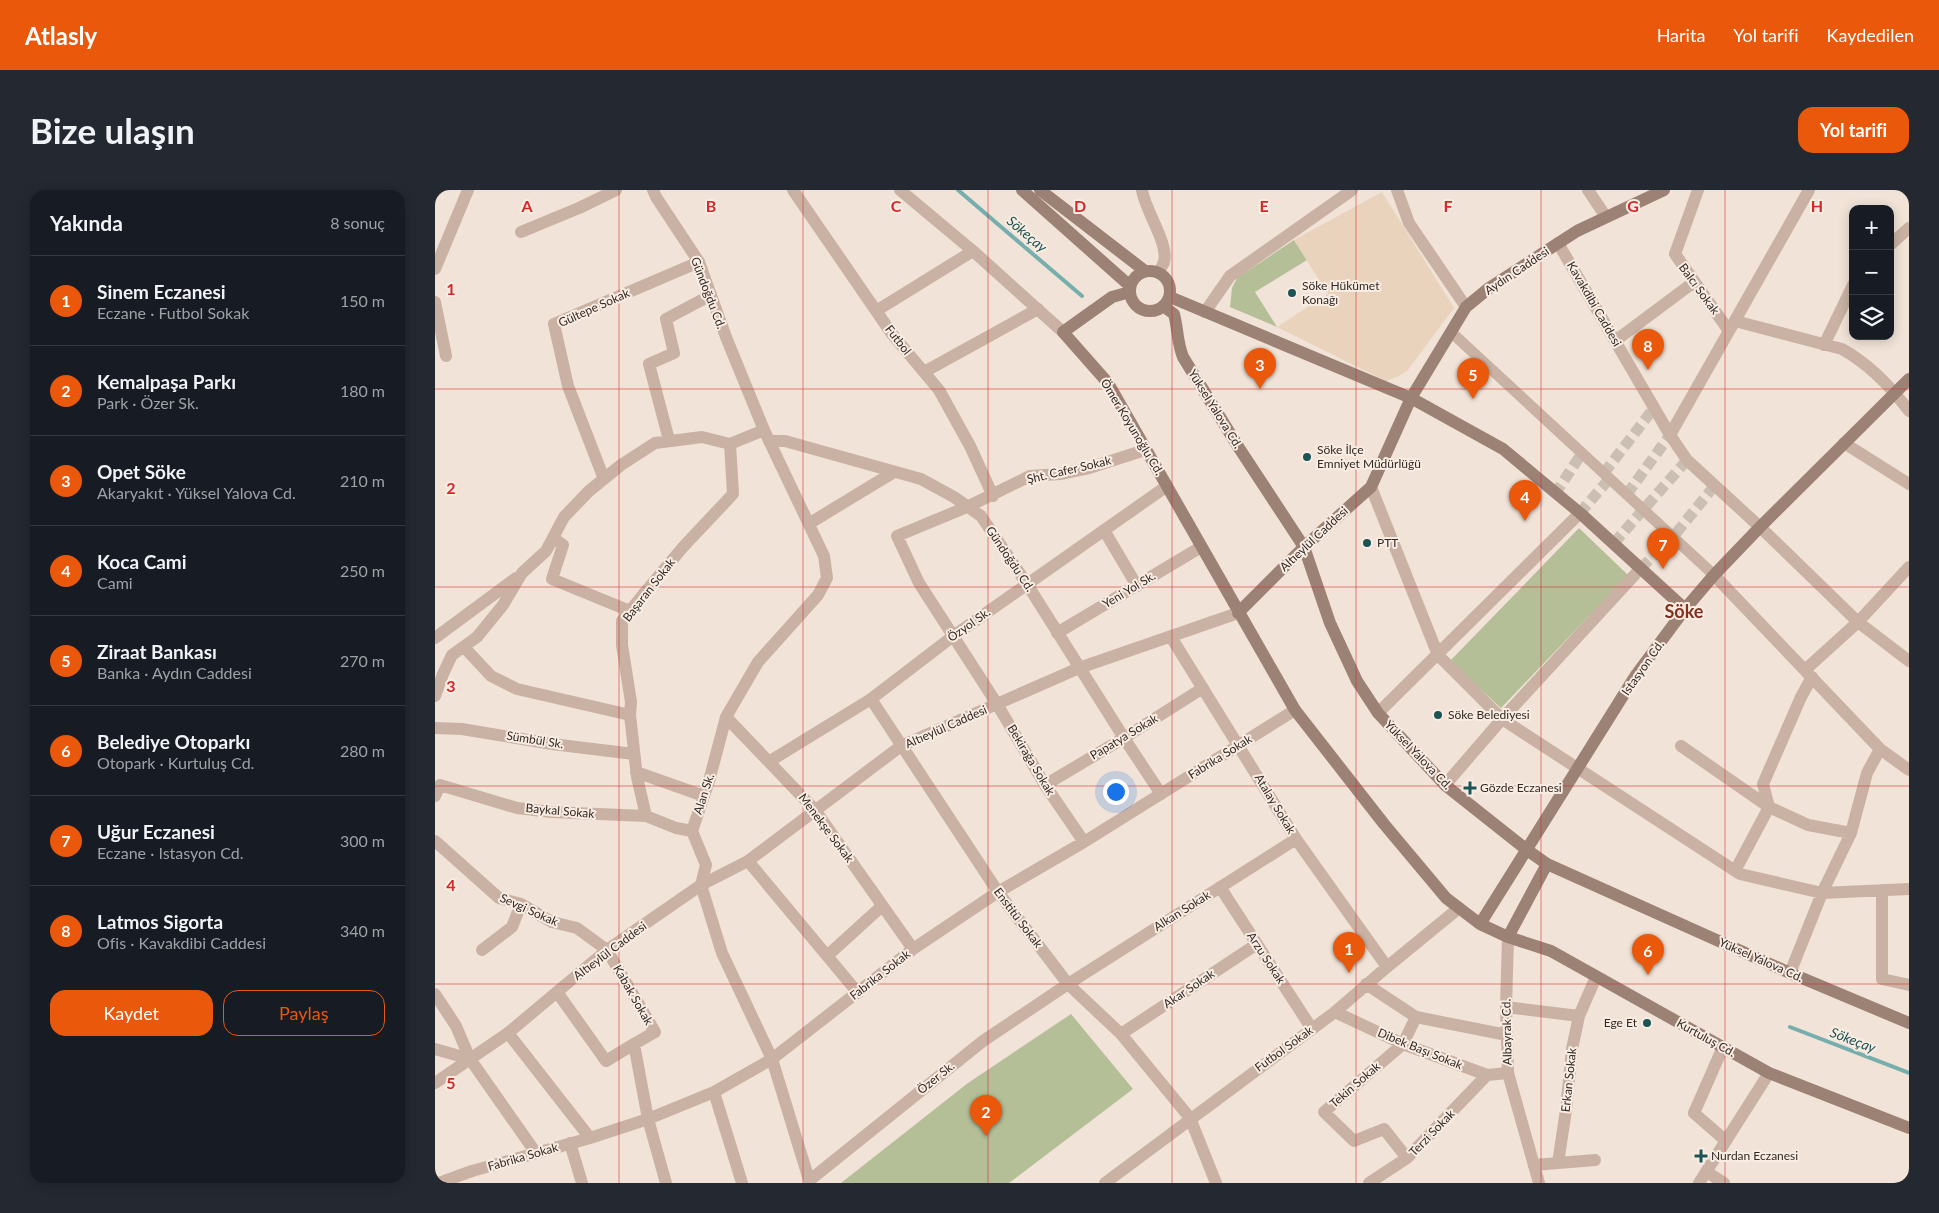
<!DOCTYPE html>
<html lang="tr">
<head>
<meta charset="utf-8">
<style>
	body { margin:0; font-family:Lato,sans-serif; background:#242831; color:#f1f3f6 }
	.controls { position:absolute; right:15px; top:15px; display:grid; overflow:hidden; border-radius:10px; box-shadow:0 2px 12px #0003 }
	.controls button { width:45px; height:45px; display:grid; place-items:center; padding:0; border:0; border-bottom:1px solid #363941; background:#171b24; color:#f1f3f6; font:25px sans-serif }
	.you { position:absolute; left:680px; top:601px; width:18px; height:18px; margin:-12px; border:4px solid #fff; border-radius:50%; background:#1a73e8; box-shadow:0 0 0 8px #1a73e833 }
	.badge { display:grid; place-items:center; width:32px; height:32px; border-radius:50%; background:#ea580c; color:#fff; font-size:16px; font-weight:700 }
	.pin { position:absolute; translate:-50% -41px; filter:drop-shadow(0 1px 2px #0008) }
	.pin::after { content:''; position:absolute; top:26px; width:18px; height:15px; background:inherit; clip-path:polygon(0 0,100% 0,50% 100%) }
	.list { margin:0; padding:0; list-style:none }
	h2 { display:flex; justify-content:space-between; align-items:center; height:65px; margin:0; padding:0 20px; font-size:21px }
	h2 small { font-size:16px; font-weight:400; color:#9ea1a6 }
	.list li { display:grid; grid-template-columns:32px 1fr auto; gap:15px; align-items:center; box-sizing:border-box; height:90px; padding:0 20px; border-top:1px solid #363941 }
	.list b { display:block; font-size:19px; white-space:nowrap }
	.list p { margin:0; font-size:16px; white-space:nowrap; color:#9ea1a6 }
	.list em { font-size:16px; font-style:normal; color:#9ea1a6 }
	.actions { display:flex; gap:10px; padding:15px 20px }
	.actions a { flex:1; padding:11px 0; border:1px solid #ea580c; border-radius:15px; text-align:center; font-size:18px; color:#ea580c }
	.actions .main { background:#ea580c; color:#fff }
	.icon { flex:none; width:28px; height:28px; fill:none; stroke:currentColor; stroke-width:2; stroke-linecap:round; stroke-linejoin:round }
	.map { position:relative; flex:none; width:1474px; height:993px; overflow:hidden; border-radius:15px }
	header { display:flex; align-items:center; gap:30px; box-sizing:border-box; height:70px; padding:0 25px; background:#ea580c; color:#fff }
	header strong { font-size:24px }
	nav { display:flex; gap:28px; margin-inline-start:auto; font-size:18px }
	.intro { display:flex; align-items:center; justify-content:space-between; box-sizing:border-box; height:120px; padding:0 30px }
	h1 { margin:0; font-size:35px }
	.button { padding:12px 22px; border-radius:15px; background:#ea580c; color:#fff; font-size:18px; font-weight:700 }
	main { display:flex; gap:30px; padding:0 30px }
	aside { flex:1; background:#171b24; border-radius:15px; box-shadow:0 2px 12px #0003 }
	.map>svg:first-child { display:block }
	.green { fill:#b4bf97 }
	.plaza { fill:#e9d3bd }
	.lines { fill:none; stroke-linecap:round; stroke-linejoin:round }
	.stream { stroke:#76aead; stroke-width:4 }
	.pedestrian-tunnel { stroke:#cbbeb3; stroke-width:11; stroke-dasharray:11 5.5; stroke-linecap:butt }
	.pedestrian { stroke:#c9b2a3; stroke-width:11 }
	.minor { stroke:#c9b2a3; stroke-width:12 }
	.tertiary { stroke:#c9b2a3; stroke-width:12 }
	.secondary { stroke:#9c8175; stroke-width:12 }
	.grid { fill:none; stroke:#d62828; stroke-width:1; stroke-opacity:0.55 }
	.poi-dot { fill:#1b5455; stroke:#f9ede3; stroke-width:2 }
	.labels { text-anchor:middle; stroke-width:4; stroke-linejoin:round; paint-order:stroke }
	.street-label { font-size:12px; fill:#332925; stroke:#f9ede3 }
	.poi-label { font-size:12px; fill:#332925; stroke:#f9ede3; text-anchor:start }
	.water-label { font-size:14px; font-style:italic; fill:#1b5455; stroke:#f9ede3 }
	.district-label { font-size:18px; font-weight:bold; fill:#83301e; stroke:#f9ede3 }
	.grid-label { font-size:16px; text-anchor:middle; font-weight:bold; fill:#d62828; stroke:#f9ede3; stroke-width:4; stroke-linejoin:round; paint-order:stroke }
</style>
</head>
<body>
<header>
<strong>Atlasly</strong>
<nav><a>Harita</a><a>Yol tarifi</a><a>Kaydedilen</a></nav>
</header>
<div class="intro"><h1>Bize ulaşın</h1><a class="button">Yol tarifi</a></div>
<main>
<aside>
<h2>Yakında<small>8 sonuç</small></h2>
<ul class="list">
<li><span class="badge">1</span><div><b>Sinem Eczanesi</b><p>Eczane · Futbol Sokak</p></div><em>150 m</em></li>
<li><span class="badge">2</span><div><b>Kemalpaşa Parkı</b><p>Park · Özer Sk.</p></div><em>180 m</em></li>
<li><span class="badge">3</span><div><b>Opet Söke</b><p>Akaryakıt · Yüksel Yalova Cd.</p></div><em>210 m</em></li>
<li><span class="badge">4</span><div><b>Koca Cami</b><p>Cami</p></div><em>250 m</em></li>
<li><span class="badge">5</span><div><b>Ziraat Bankası</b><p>Banka · Aydın Caddesi</p></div><em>270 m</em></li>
<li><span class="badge">6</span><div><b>Belediye Otoparkı</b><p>Otopark · Kurtuluş Cd.</p></div><em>280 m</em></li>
<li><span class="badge">7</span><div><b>Uğur Eczanesi</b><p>Eczane · Istasyon Cd.</p></div><em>300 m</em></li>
<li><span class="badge">8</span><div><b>Latmos Sigorta</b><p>Ofis · Kavakdibi Caddesi</p></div><em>340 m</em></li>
</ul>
<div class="actions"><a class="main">Kaydet</a><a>Paylaş</a></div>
</aside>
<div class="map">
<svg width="1474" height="993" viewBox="0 0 1474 993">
	<rect width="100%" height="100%" fill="#f1e3d7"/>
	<path class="green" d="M 859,50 L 872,70 L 820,102 L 842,137 L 795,117 L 797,98 L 802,88 Z
		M 1144,338 L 1193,385 L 1066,518 L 1015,471 Z
		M 636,824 L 698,899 L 574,993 L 406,993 L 533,893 Z"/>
	<path class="plaza" d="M 947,2 L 1019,118 L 972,181 L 964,186 L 951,191 L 842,137 L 893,104 L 859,50 Z"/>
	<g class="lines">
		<path class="stream" d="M 523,0 L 647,106
			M 1355,837 L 1474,883"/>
		<path class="pedestrian-tunnel" d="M 1169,283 L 1219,218
			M 1120,304 L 1147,263
			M 1192,304 L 1235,245
			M 1145,323 L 1175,288
			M 1179,353 L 1252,270
			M 1206,378 L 1238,347 L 1280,295"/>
		<path class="pedestrian" d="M 1016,142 L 1279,385"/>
		<path class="minor" d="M 358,0 L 457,144 L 504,200 L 535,256 L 558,306
			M 707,0 C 710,21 734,53 729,72 C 728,75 725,79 724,83
			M 962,0 L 974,33 L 1031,117
			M 1153,0 L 1171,27
			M 1263,0 L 1240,64 L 1294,141
			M 86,42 L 144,18 L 181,0
			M 1123,53 L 1235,245 L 1252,270 L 1325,337 L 1423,432 L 1474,471
			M 1455,55 L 1474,38
			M 0,79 L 33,0
			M 0,112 L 11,166
			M 441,121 L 538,61
			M 770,122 L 795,86 L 917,0
			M 1300,131 L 1407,159 C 1434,174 1456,197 1474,221
			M 1180,151 L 1259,92
			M 1389,155 L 1418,95
			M 489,182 L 603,119
			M 1235,245 L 1374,0
			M 234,250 L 214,174 L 239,163 L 231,129 L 276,105
			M 1409,253 L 1474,294
			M 169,289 L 133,196 L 119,134 L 264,72
			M 936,297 L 1003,465 L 1067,529 L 1305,684 L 1387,703 L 1474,699
			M 375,333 L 459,282
			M 669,340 L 702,396
			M 118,348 L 128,355 L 117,389 L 195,421
			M 1279,385 L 1445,559 L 1474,580
			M 622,443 L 766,357
			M 736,447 L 861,649 L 952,777
			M 0,448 L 81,388
			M 29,457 L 56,486 L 82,499 L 195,525
			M 1370,480 L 1423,432 L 1474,377
			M 0,506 L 8,484 L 17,465 L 42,447 L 68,415 L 87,383 L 111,361 L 129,327 L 154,301 L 186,275 L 220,253 L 267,247 L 295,254 L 329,240 L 389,366 L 392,388 L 383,405 L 323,472 L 291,527 L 274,591 L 257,641 L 271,675 L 266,695 L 287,763 L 337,869 L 375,993
			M 436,509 L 563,702 L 633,794 L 686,844 L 755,928
			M 943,523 L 1145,323
			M 291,527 L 380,620 L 478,759
			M 0,538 L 27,539 L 117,554 L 199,564
			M 1246,556 L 1334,617 L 1373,635 L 1416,643
			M 335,571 L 436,509 L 517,447 L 732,296
			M 201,582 L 269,606
			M 610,595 L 689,548 L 768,498
			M 1010,595 L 1067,529 L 1206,378
			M 0,606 L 5,595 L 82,618 L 116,622 L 211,626 L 241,638 L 257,641
			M 211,626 L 202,587 L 195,525 L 196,512 L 187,455 L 187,431 L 211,401 L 249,356 L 298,304 L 295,254
			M 0,651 L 64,708 L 86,714 L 117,732 L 142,738 L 172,760 L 220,842 L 199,854 L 213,929 L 231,993
			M 649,652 L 610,595 L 562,514 L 484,393 L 462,346 L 532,317 L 595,286 L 625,284 L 654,278 L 710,260
			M 313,671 L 423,803
			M 1300,681 L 1334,617 L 1328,594 L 1366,507 L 1377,487
			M 785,697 L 877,839
			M 1447,700 L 1447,789 L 1474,795
			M 47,760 L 77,737 L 86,714
			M 392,766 L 447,716
			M 1355,783 L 1387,703 L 1416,643 L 1432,583 L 1445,559
			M 931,794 L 981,827 L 1072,845
			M 122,802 L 171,871 L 199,854
			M 0,804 L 21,836 L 35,869 L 101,963
			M 1071,817 L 1144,826
			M 900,822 L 968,854 L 1052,885 L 1073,883
			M 73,843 L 155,948
			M 686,844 L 822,754
			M 1288,857 L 1259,923 L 1291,951
			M 0,859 L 35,869
			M 279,902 L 307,993
			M 135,953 L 147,993
			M 972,968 L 949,939 L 919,951 L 889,922 L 968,854 L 981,827
			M 1123,973 L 1160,970
			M 1099,975 L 1123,973 L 1131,920 L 1137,859 L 1144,826 L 1161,787
			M 1272,982 L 1289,993
			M 375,990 L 548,851 L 633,794 L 861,649
			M 4,993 L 37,981 L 155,948 L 213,929 L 279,902 L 337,869 L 478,759 L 563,702 L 649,652 L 860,520
			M 670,993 L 900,822 L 952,777 L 1024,718
			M 934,993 L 972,968 L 1052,885
			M 1264,993 L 1334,883"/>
		<path class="tertiary" d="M 218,0 L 221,7 L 264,72 L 291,147 L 329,240
			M 465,0 L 538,61 L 628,142
			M 334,251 L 350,251 L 486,289 L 519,307 L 546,326 L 592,394 L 689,548 L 726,604
			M 1073,747 L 1071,817 L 1073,883 L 1104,993
			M 0,893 L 73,843 L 172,760 L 266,695 L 313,671 L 466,556 L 644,478 L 803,423
			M 755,928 L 781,993"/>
		<path class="secondary" d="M 587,0 L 695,96
			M 605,0 L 710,81
			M695 101a20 20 0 1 1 40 0a20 20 0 1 1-40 0Z
			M 695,102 L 677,107 L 628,142 L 673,193 L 860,520 L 949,634 L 1011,708 L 1045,734 L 1073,747 L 1116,761 L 1334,883 L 1474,938
			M 735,107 L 976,208 L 1068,259 L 1145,323 L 1250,419
			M 728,116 L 739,124 C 743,139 742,152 748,167 L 804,258 L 869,357 L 895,433 L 922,491 L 943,523 L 1010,595 L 1092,660 L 1112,674 L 1355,783 L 1474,833
			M 803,423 L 869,357 L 936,297 L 976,208 L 1031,117 L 1054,98 L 1142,41 L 1229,0
			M 1045,734 L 1201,485 L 1250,419 L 1279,385 L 1325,337 L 1474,189
			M 1073,747 L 1112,674"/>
	</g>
	<path class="grid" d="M 184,0 L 184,993M 368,0 L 368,993M 553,0 L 553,993M 737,0 L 737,993M 921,0 L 921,993M 1106,0 L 1106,993M 1290,0 L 1290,993M 0,199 L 1474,199M 0,397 L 1474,397M 0,596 L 1474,596M 0,794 L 1474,794"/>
	<g class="poi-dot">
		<circle cx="857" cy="103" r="5"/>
		<circle cx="872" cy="267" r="5"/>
		<circle cx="932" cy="353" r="5"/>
		<circle cx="1003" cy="525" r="5"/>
		<path d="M1032.5 590.5h5v5h5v5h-5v5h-5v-5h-5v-5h5z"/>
		<circle cx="1212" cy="833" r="5"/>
		<path d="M1263.5 958.5h5v5h5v5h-5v5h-5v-5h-5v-5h5z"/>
	</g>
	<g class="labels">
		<g class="street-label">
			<text transform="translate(1082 81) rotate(-34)" y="4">Aydın Caddesi</text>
			<text transform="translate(1264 99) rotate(54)" y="4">Balcı Sokak</text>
			<text transform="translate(273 103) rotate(69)" y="4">Gündoğdu Cd.</text>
			<text transform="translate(1159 114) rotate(60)" y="4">Kavakdibi Caddesi</text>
			<text transform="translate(159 118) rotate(-24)" y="4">Gültepe Sokak</text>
			<text transform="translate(463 150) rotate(52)" y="4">Futbol</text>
			<text transform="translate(780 219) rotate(58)" y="4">Yüksel Yalova Cd.</text>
			<text transform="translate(697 237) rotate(59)" y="4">Ömer Koyunoğlu Cd.</text>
			<text transform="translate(634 280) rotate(-13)" y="4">Şht. Cafer Sokak</text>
			<text transform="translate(879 349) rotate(-43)" y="4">Altıeylül Caddesi</text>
			<text transform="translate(575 369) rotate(56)" y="4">Gündoğdu Cd.</text>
			<text transform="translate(214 400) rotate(-52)" y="4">Başaran Sokak</text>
			<text transform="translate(694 400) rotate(-31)" y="4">Yeni Yol Sk.</text>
			<text transform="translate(534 435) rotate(-35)" y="4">Özyol Sk.</text>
			<text transform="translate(1208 478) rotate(-55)" y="4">Istasyon Cd.</text>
			<text transform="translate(511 537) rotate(-24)" y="4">Altıeylül Caddesi</text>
			<text transform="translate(689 547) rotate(-31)" y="4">Papatya Sokak</text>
			<text transform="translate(100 550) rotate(9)" y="4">Sümbül Sk.</text>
			<text transform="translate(983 565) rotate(46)" y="4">Yüksel Yalova Cd.</text>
			<text transform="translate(785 567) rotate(-32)" y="4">Fabrika Sokak</text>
			<text transform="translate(596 570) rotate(59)" y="4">Bekirağa Sokak</text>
			<text transform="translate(269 604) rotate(-72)" y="4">Alan Sk.</text>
			<text transform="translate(840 614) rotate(59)" y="4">Atalay Sokak</text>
			<text transform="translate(125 621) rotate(5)" y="4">Baykal Sokak</text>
			<text transform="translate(391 638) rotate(53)" y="4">Menekşe Sokak</text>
			<text transform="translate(94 720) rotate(24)" y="4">Sevgi Sokak</text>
			<text transform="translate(747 721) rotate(-32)" y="4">Alkan Sokak</text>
			<text transform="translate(583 728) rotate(53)" y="4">Enstitü Sokak</text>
			<text transform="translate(175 761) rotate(-37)" y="4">Altıeylül Caddesi</text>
			<text transform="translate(831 768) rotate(57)" y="4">Arzu Sokak</text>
			<text transform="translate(1326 770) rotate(24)" y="4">Yüksel Yalova Cd.</text>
			<text transform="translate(445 785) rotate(-38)" y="4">Fabrika Sokak</text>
			<text transform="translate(754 799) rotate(-34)" y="4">Akar Sokak</text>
			<text transform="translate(198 805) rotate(60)" y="4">Kabak Sokak</text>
			<text transform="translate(1072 842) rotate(-91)" y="4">Albayrak Cd.</text>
			<text transform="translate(1271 848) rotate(29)" y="4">Kurtuluş Cd.</text>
			<text transform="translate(849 859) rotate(-36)" y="4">Futbol Sokak</text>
			<text transform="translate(985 859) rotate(22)" y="4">Dibek Başı Sokak</text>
			<text transform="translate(501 888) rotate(-39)" y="4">Özer Sk.</text>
			<text transform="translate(1134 890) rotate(-84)" y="4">Erkan Sokak</text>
			<text transform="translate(920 895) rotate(-41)" y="4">Tekin Sokak</text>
			<text transform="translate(997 943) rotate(-46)" y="4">Terzi Sokak</text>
			<text transform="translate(88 967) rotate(-16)" y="4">Fabrika Sokak</text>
		</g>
		<g class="poi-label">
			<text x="867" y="100">Söke Hükümet<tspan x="867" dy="14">Konağı</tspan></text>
			<text x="882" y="264">Söke İlçe<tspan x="882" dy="14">Emniyet Müdürlüğü</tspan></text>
			<text x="942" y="357">PTT</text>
			<text x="1013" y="529">Söke Belediyesi</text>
			<text x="1045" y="602">Gözde Eczanesi</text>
			<text x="1202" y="837" text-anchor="end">Ege Et</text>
			<text x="1276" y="970">Nurdan Eczanesi</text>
		</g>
		<g class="water-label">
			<text transform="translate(592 44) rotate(40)" y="5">Sökeçay</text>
			<text transform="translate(1418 850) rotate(21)" y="5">Sökeçay</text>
		</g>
		<g class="district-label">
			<text x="1249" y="428">Söke</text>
		</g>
	</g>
	<g class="grid-label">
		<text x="92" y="22">A</text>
		<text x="276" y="22">B</text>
		<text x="461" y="22">C</text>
		<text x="645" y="22">D</text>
		<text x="829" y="22">E</text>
		<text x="1013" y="22">F</text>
		<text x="1198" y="22">G</text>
		<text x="1382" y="22">H</text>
		<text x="16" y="105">1</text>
		<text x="16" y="304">2</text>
		<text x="16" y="502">3</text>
		<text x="16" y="701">4</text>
		<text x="16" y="899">5</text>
	</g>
</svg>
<div class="controls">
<button>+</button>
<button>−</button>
<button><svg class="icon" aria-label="layers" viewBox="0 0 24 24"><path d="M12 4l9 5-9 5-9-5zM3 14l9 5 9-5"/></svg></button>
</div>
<div class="you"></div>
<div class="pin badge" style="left:914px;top:783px">1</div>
<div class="pin badge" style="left:551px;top:946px">2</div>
<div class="pin badge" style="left:825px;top:199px">3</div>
<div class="pin badge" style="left:1090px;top:331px">4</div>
<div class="pin badge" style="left:1038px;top:209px">5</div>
<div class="pin badge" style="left:1213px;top:785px">6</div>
<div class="pin badge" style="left:1228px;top:379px">7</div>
<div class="pin badge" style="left:1213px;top:180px">8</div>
</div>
</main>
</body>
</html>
